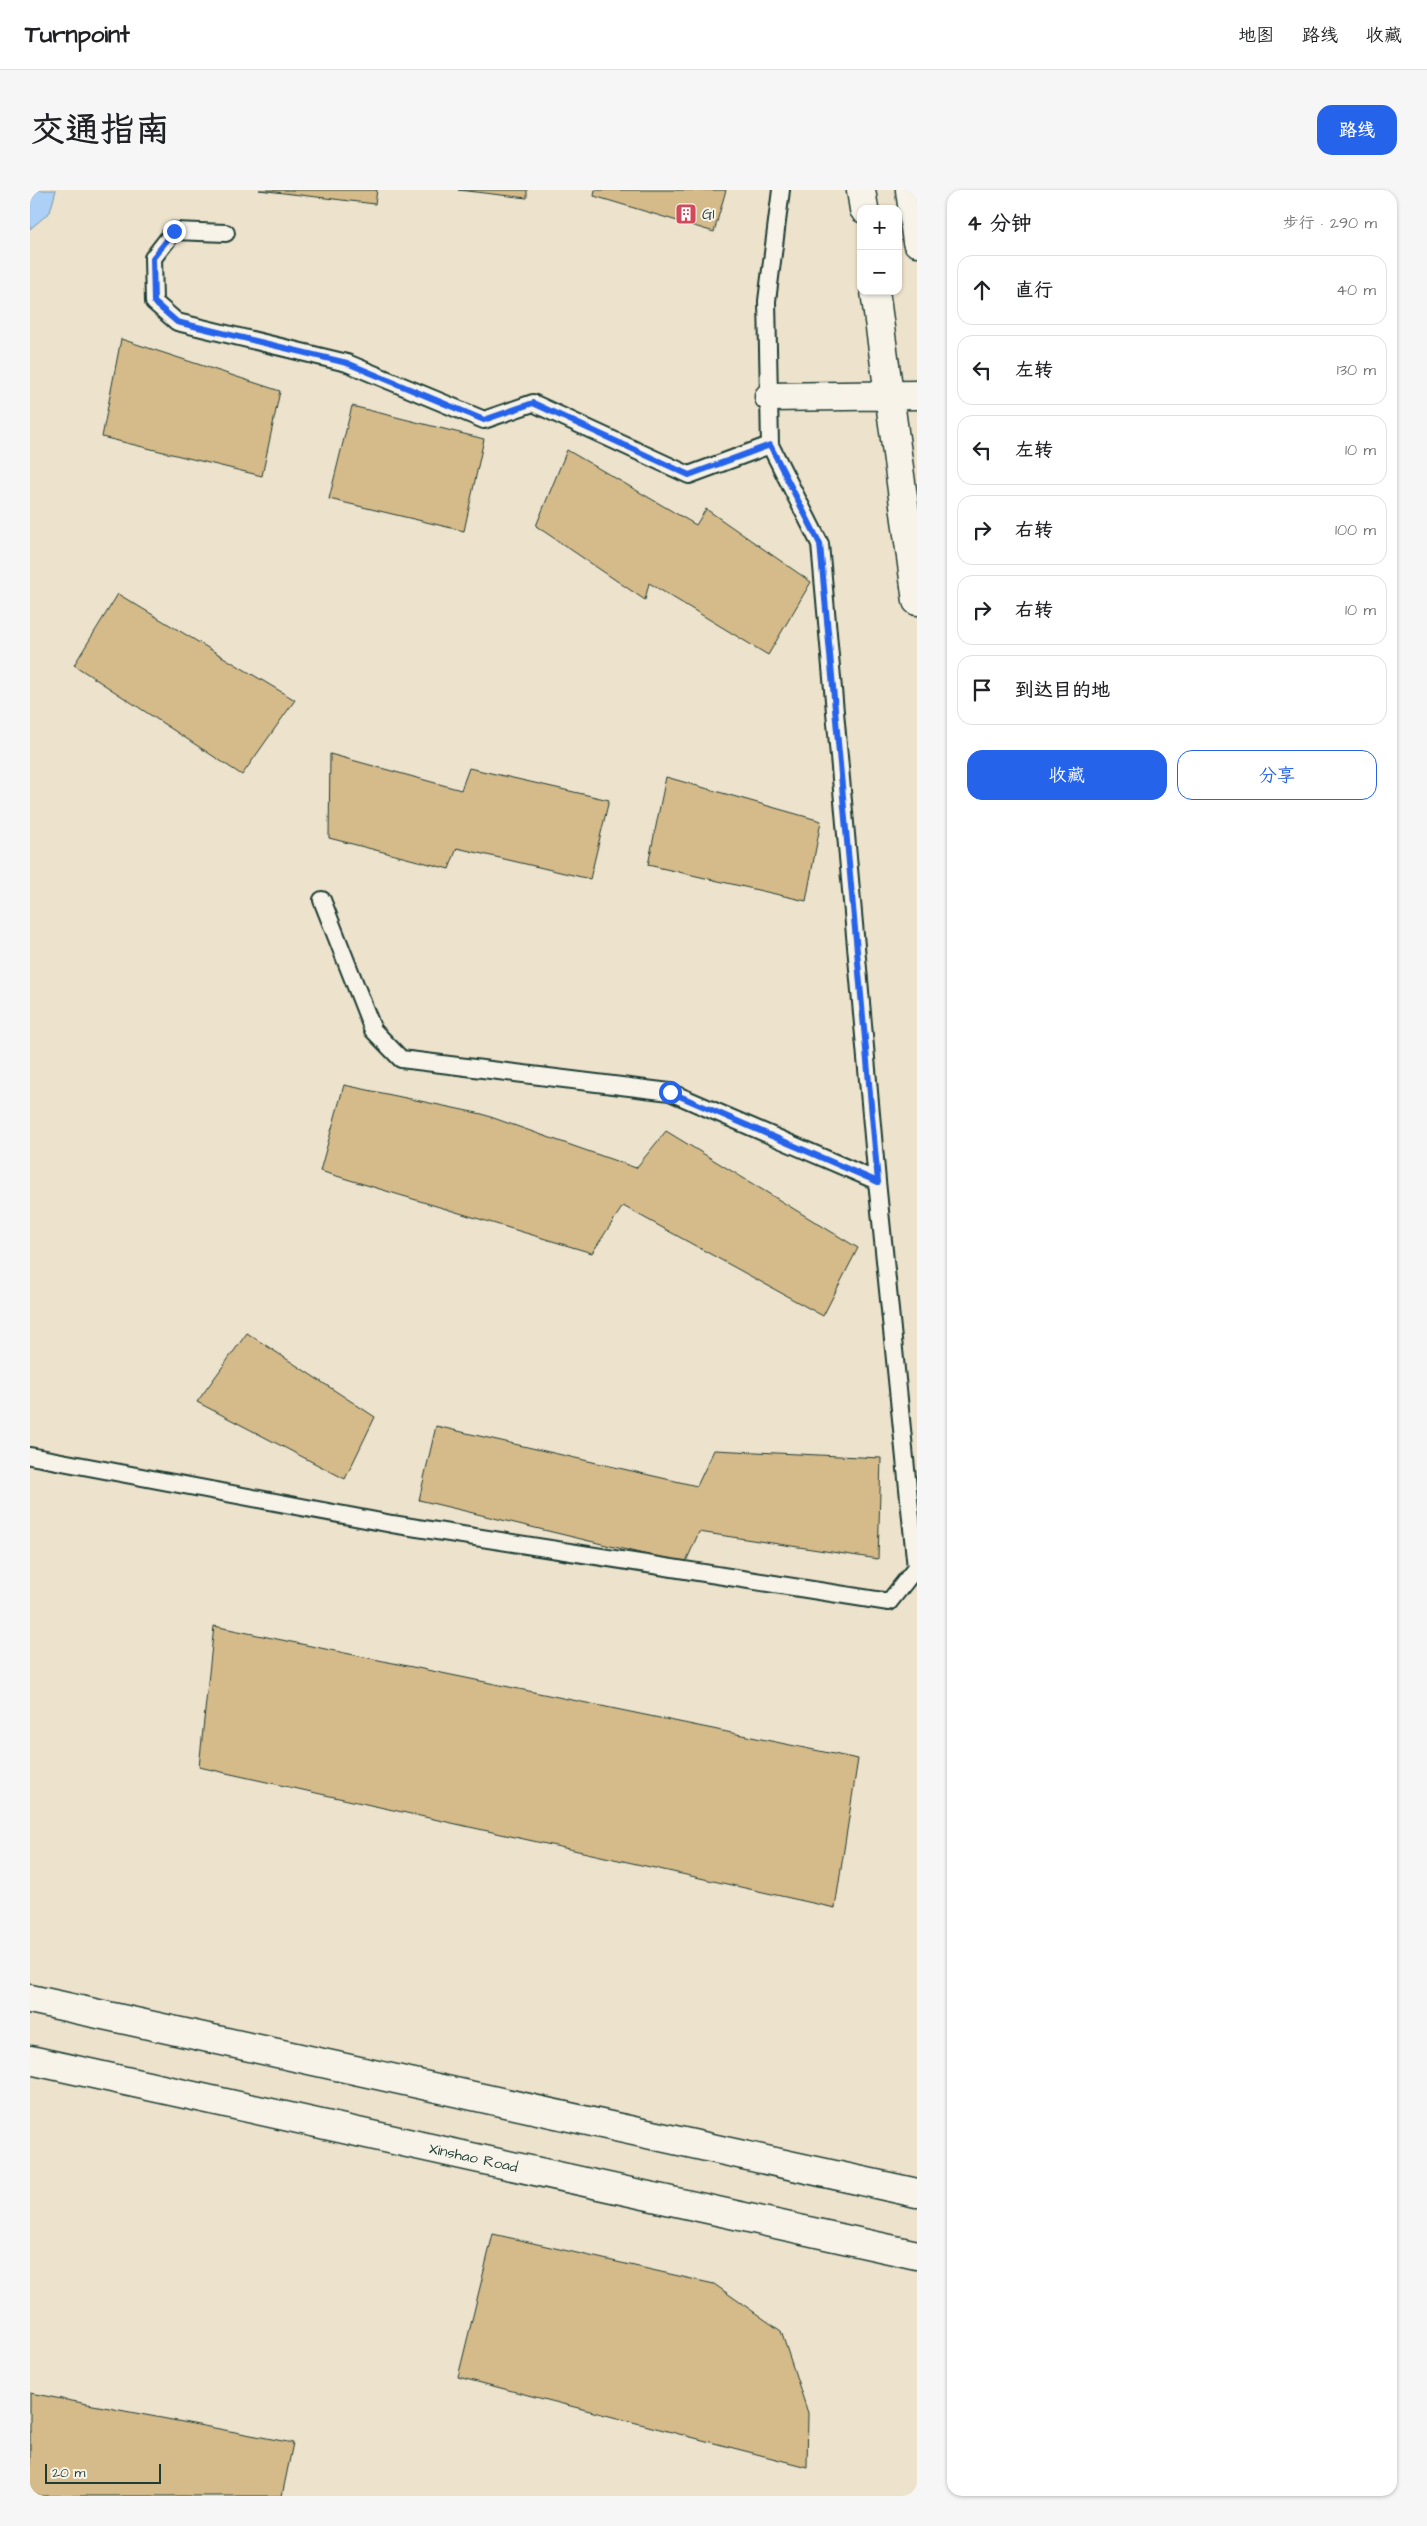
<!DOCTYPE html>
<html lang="zh">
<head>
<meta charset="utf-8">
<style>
	body { margin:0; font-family:"Architects Daughter","LXGW WenKai TC",sans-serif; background:#f6f6f6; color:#202124 }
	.controls { position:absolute; right:15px; top:15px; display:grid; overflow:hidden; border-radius:10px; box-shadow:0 1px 4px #0004 }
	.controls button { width:45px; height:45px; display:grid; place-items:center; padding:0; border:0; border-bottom:1px solid #e0e0e0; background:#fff; color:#202124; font:25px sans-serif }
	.scale { position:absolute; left:15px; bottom:12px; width:116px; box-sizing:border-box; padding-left:5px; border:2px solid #1f3d34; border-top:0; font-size:14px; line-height:18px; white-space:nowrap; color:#1f3d34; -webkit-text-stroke:4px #f7f3e8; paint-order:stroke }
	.stop { position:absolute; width:15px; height:15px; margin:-11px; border:4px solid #2563eb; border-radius:50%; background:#fff }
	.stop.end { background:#2563eb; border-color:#fff; box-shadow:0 1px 5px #0008 }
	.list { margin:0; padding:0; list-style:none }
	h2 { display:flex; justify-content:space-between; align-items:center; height:65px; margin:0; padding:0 20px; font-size:21px }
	h2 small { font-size:16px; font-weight:400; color:#757577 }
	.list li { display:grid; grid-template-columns:32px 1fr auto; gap:15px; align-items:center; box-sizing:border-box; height:70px; margin:0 10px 10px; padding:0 10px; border:1px solid #e0e0e0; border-radius:15px }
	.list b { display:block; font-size:19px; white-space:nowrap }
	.list em { font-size:16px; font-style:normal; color:#757577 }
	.actions { display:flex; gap:10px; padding:15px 20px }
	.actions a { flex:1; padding:11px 0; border:1px solid #2563eb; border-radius:15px; text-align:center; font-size:18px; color:#2563eb }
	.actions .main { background:#2563eb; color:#fff }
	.icon { flex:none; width:28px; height:28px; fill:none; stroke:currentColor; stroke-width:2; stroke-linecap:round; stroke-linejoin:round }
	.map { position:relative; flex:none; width:887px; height:2306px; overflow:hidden; border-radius:15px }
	header { display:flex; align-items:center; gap:30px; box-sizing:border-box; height:70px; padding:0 25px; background:#fff; border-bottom:1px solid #e0e0e0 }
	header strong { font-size:24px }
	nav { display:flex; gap:28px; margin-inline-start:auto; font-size:18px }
	.intro { display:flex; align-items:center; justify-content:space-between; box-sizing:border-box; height:120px; padding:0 30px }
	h1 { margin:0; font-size:35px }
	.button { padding:12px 22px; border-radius:15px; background:#2563eb; color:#fff; font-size:18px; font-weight:700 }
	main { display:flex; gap:30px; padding:0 30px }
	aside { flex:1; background:#fff; border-radius:15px; box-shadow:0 1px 4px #0004 }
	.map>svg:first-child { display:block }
	.water { fill:#add1f6; stroke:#7496a8 }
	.building { fill:#d5ba8a; stroke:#1f3d34 }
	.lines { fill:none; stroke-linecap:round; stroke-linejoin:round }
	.service-casing { stroke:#1f3d34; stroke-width:20 }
	.tertiary-casing { stroke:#1f3d34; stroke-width:31 }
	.secondary-casing { stroke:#1f3d34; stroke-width:31 }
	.service { stroke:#f7f3e8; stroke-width:16 }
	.tertiary { stroke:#f7f3e8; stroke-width:28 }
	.secondary { stroke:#f7f3e8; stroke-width:28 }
	.route { stroke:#2563eb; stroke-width:6 }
	.labels { text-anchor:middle; stroke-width:4; stroke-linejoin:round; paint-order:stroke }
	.poi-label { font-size:15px; fill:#1f3d34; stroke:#f7f3e8; text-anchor:start }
	.street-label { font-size:15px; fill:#1f3d34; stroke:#f7f3e8 }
</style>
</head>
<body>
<header>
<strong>Turnpoint</strong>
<nav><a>地图</a><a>路线</a><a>收藏</a></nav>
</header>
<div class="intro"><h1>交通指南</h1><a class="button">路线</a></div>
<main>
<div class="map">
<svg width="887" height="2306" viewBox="0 0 887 2306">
	<rect width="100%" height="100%" fill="#ede2cc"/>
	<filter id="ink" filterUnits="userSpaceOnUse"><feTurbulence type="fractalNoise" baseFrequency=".02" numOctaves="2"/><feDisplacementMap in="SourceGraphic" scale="10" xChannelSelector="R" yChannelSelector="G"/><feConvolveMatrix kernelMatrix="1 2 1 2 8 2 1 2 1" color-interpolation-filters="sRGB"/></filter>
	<g filter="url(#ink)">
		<path class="water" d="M 0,0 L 26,0 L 20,22 L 0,39 Z"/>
		<path class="building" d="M 229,0 L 347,0 L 345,14 Z
			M 428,0 L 497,0 L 497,8 Z
			M 565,0 L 696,0 L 684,42 L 564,6 Z
			M 91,149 L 250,201 L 232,286 L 72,247 Z
			M 322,216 L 454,249 L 434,341 L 299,309 Z
			M 537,260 L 666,335 L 676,319 L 781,392 L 738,465 L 619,393 L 615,410 L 506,336 Z
			M 88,404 L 265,510 L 212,585 L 44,475 Z
			M 300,564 L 431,600 L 439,578 L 579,610 L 560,689 L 427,658 L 419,679 L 299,648 Z
			M 636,587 L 791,631 L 776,711 L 618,675 Z
			M 314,895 L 452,924 L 606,978 L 636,941 L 828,1058 L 793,1126 L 593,1016 L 562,1063 L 290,981 Z
			M 217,1143 L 345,1227 L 315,1289 L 167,1212 Z
			M 406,1236 L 667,1296 L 684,1260 L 851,1268 L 848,1369 L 669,1342 L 655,1374 L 389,1310 Z
			M 184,1436 L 828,1569 L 805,1718 L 169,1577 Z
			M 463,2044 L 684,2094 L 751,2141 L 778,2223 L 777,2277 L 428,2187 Z
			M 0,2203 L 263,2253 L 252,2306 L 0,2306 Z"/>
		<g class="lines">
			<g class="service-casing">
				<path id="service" d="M 196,43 L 144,41 L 123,68 L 124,112 L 147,132 L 317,173 L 454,230 L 503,213 L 659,285 L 740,255
					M 292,710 L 343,840 L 371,869 L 640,902 L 847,991
					M 0,1266 L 362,1334 L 859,1412 L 886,1378 L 847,991 L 790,354 L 740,255 L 737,111 L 751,0"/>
			</g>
			<g class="tertiary-casing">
				<path id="tertiary" d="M 831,0 L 834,19
					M 880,0 L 887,52
					M 845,101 L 887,411
					M 739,207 L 887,205"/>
			</g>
			<g class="secondary-casing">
				<g id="secondary">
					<path d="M 0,1809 L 887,2003"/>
					<path id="s1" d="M 0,1870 L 887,2065"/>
				</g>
			</g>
			<use href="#service" class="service"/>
			<use href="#tertiary" class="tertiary"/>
			<use href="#secondary" class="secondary"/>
		</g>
	</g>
	<g class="lines" filter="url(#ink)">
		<path class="route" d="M 144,41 L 123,68 L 124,112 L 147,132 L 317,173 L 454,230 L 503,213 L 659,285 L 740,255 L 790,354 L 848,992 L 640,902"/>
	</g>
	<defs>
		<g id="building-square" transform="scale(1.125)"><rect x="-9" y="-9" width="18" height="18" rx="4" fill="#d1495b" stroke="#f7f3e8"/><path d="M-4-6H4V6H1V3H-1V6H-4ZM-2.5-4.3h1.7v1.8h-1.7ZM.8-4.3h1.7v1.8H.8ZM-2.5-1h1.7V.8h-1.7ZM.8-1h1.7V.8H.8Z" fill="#fff"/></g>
	</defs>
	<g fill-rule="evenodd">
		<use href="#building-square" x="656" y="24"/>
	</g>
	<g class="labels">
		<g class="poi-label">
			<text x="672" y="29">G1</text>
		</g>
		<g class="street-label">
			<text dy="5" stroke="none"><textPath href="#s1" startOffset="454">Xinshao Road</textPath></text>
		</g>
	</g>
</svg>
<div class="controls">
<button>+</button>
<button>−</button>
</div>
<div class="scale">20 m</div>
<div class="stop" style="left:640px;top:902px"></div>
<div class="stop end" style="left:144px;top:41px"></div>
</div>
<aside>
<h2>4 分钟<small>步行 · 290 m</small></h2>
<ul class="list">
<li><svg class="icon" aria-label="ahead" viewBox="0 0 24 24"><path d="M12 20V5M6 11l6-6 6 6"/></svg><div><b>直行</b></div><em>40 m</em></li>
<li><svg class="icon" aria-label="left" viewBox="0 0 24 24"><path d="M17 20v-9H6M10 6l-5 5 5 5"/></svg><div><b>左转</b></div><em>130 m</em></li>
<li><svg class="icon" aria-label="left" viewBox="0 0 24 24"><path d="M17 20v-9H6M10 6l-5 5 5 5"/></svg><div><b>左转</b></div><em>10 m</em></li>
<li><svg class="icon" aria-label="right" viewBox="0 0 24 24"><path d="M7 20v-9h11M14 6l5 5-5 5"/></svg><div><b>右转</b></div><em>100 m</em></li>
<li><svg class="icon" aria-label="right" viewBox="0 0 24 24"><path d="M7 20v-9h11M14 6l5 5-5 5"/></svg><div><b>右转</b></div><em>10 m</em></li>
<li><svg class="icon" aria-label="arrive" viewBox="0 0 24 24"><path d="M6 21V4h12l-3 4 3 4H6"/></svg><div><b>到达目的地</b></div></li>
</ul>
<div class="actions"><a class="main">收藏</a><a>分享</a></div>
</aside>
</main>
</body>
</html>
